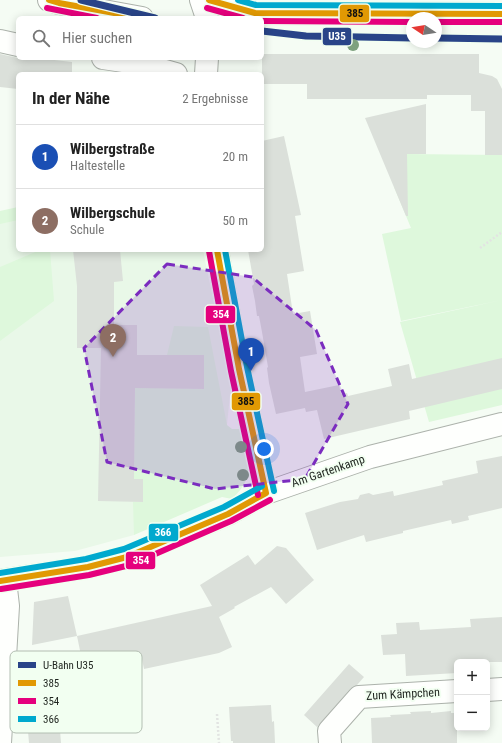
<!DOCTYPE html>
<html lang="de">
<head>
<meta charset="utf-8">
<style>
	body { margin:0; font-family:"Roboto Condensed",sans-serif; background:#f2f2f2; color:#222 }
	.controls { position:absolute; right:12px; bottom:12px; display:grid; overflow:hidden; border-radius:6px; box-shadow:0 2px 10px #0003 }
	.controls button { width:36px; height:36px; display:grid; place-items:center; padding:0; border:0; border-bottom:1px solid #e0e0e0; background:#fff; color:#222; font:20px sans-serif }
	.compass { position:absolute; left:406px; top:12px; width:36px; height:36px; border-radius:50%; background:#fff; box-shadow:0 2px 10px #0003; rotate:282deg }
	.you { position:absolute; left:264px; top:449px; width:14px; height:14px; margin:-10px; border:3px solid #fff; border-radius:50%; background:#1a73e8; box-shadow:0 0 0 6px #1a73e833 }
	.badge { display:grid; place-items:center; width:26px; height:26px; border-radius:50%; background:#6a706a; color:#fff; font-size:13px; font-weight:700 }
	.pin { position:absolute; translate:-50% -33px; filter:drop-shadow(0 1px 2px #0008) }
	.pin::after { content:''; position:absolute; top:21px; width:14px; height:12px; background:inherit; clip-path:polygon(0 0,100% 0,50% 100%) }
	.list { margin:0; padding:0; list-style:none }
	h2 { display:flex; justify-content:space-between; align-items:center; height:52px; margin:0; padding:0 16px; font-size:17px }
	h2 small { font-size:13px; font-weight:400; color:#767676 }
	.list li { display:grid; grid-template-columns:26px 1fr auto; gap:12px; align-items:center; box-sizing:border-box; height:64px; padding:0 16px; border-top:1px solid #e0e0e0 }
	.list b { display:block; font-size:15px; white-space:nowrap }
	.list p { margin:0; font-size:13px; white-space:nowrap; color:#767676 }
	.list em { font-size:13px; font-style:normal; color:#767676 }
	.icon { flex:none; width:22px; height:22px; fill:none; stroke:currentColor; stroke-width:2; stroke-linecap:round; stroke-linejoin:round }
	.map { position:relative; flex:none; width:502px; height:743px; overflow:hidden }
	.search { position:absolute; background:#fff; box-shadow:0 2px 10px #0003; left:16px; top:16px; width:248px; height:44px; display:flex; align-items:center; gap:10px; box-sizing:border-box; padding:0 14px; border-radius:6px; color:#767676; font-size:15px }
	.panel { position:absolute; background:#fff; box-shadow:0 2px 10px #0003; left:16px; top:72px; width:248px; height:180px; border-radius:6px }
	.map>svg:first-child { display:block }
	.built { fill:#e9f8e8 }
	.green { fill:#def8dc }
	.building { fill:#dbe0da }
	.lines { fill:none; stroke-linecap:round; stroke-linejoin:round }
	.minor-casing { stroke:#acb2ab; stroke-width:24 }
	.major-casing { stroke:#acb2ab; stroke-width:24 }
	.path { stroke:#e2e4e2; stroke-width:2.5; stroke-dasharray:2 2; stroke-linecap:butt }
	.minor { stroke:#fefffd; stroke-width:22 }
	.major { stroke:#fefffd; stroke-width:22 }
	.bus-1-casing { stroke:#f2fff1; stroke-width:9 }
	.bus-2-casing { stroke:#f2fff1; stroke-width:9 }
	.bus-3-casing { stroke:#f2fff1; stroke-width:9 }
	.bus-1 { stroke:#e19903; stroke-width:6 }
	.bus-2 { stroke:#e5007d; stroke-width:6 }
	.bus-3 { stroke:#00a9ce; stroke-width:6 }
	.metro-1-casing { stroke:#f2fff1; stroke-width:10 }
	.metro-1 { stroke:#294488; stroke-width:7 }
	.tree { fill:#7ea17e }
	.marked { fill:#7b2cbf; fill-opacity:0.2; stroke:#7b2cbf; stroke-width:3; stroke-dasharray:8 5; stroke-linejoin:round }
	.labels { text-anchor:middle; stroke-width:4; stroke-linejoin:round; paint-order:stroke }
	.street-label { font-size:12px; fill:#1f251f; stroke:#f2fff1 }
	.key { fill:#f2fff1; stroke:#b3beb2; stroke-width:1 }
	.key-label { font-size:11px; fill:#1f251f }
	.line-badge { stroke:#f2fff1; stroke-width:1.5 }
	.badge-label { font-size:11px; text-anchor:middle; font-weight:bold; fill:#fff }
	.pale-badge-label { font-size:11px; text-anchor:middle; font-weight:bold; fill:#111 }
</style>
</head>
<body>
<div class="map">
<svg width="502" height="743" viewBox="0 0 502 743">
	<rect width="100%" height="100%" fill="#f5fcf4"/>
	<path class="built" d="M 18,212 L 18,250 L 203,250 L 231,386 L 222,472 L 134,535 L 75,551 L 0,557 L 0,217 Z"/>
	<path class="green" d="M 407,154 L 502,155 L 502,300 L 401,321 L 382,234 L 411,228 L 394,187 L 407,185 Z
		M 18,207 L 18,220 L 0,224 L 0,211 Z
		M 40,250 L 50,250 L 54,301 L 0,341 L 0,267 Z
		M 502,300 L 502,405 L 429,422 L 400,322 Z
		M 174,326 L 208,327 L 227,425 L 232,429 L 242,429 C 248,460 257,475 232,499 L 222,497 L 134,535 L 133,502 L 142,502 L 143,479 L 134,479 L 135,381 L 153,388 L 204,389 L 204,355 L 167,355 Z"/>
	<path class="building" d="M 0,54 L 18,58 L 37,58 L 72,62 L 72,74 L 18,74 L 18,89 L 0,87 Z
		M 262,54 L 479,54 L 479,73 L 492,76 L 497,79 L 502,89 L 502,155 L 485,155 L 485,111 L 471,111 L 471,95 L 427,95 L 427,99 L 307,99 L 307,84 L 262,84 Z
		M 426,104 L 426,154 L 407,154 L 408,216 L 406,216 L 365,118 Z
		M 284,136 L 301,215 L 295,216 L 304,271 L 287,274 L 293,314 L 310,311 L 317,354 L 300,357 L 305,392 L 339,385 L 341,394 L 347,393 L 348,396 L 392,386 L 388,369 L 409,364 L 412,379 L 502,358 L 502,389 L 409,411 L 410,419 L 324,439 L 317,410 L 306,412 L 305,408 L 276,414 L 269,383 L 267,368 L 268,367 L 262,332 L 259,316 L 257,316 L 255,301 L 252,286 L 254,284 L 248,250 L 262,250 L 262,141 Z
		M 73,250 L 120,250 L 123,281 L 114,282 L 114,325 L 137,325 L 137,355 L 204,355 L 204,389 L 135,388 L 134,479 L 143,479 L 143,502 L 98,501 L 101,348 L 77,348 L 77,286 Z
		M 502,456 L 502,508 L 468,516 L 469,520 L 452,524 L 451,520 L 403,531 L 403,533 L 366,542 L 364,535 L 317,550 L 305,513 L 340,502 L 358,499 L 360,495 L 369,493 L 373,495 L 393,491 L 394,496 L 443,485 L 442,481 L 478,473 L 476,461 Z
		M 277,546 L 286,548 L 314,580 L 286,604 L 271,587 L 234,607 L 235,608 L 219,617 L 232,647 L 219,653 L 144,669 L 142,659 L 108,667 L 106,661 L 83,665 L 77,636 L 212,606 L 200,585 L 248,555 L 255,565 Z
		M 68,596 L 77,636 L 32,645 L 34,602 Z
		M 502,617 L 502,662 L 457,662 L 457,673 L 406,676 L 405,654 L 383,655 L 381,635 L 397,634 L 396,623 L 419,622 L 420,630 L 471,627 L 470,619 Z
		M 349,664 L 364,677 L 357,685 L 350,689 L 317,727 L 304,715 Z
		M 45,668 L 48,717 L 59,717 L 61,743 L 29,743 L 27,719 L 29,719 L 26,669 Z
		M 271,705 L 272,722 L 274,721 L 275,743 L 233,743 L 233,741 L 231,741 L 229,707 Z
		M 431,711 L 431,713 L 451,711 L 451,713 L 457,713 L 457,743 L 372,743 L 371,718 L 391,717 L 390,715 L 411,714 L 410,712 Z"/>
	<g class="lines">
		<g class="minor-casing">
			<path id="minor" d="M 201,0 L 207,18
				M 0,41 L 18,45
				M 103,58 L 137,63 L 176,74
				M 206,74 L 207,58
				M 217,250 L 239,369 L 266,493
				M 0,581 L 88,567 L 127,557 L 228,514 L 266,493 L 370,457 L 502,424
				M 487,690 L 502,689
				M 0,743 L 8,606 L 5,580
				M 330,743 L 329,731 L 359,697 L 457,691"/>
		</g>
		<g class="major-casing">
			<path id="major" d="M 49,0 L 59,3 L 142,18
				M 209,0 L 255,13 L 502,14"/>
		</g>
		<path class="path" d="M 480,248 L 502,232
			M 217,714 L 219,743"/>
		<use href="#minor" class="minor"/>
		<use href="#major" class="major"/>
		<g class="bus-1-casing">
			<path id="bus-1" d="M 49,0 L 59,3 L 142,18
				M 209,0 L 255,13 L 502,14
				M 217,250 L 239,369 L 266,493
				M 0,581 L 88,567 L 127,557 L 228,514 L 266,493"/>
		</g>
		<g class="bus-2-casing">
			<path id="bus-2" d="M 47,8 L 97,18
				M 207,8 L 243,18
				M 262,21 L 412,22
				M 436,22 L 502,22
				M 209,251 L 231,371 L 258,495
				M 1,589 L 89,575 L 130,565 L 231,521 L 270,500"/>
		</g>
		<g class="bus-3-casing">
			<path id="bus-3" d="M 238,0 L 256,5 L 502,6
				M 225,250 L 247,367 L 274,491
				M 0,573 L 86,559 L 124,549 L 224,507 L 262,486"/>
		</g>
		<use href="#bus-1" class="bus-1"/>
		<use href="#bus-2" class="bus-2"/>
		<use href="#bus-3" class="bus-3"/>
		<g class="metro-1-casing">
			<path id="metro-1" d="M 81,0 L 155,18
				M 262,31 L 306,36 L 412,38
				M 436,38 L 502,39"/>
		</g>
		<use href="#metro-1" class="metro-1"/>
	</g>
	<g class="tree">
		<circle cx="353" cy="45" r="6"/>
		<circle cx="241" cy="447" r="6"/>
		<circle cx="243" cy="475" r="6"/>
	</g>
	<path class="marked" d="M 167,264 L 252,277 L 316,330 L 348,404 L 305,479 L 215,489 L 107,462 L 84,348 Z"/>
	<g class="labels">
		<g class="street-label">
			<text transform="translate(328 471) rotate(-19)" y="4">Am Gartenkamp</text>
			<text transform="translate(403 694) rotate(-3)" y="4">Zum Kämpchen</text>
		</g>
	</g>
	<rect x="10" y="651" width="132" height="82" rx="6" class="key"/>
	<rect x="18" y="662" width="18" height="6" fill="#294488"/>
	<rect x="18" y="680" width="18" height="6" fill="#e19903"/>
	<rect x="18" y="698" width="18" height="6" fill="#e5007d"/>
	<rect x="18" y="716" width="18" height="6" fill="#00a9ce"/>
	<g class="key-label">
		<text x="43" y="669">U-Bahn U35</text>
		<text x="43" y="687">385</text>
		<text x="43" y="705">354</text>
		<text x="43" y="723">366</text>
	</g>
	<g class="line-badge">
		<rect x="339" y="4" width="31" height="19" rx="4" fill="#e19903"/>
		<rect x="322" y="27" width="30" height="19" rx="4" fill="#294488"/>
		<rect x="205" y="305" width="31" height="19" rx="4" fill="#e5007d"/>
		<rect x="231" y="392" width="30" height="19" rx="4" fill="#e19903"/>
		<rect x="148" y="523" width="31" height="19" rx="4" fill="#00a9ce"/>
		<rect x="125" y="551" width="31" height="19" rx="4" fill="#e5007d"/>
	</g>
	<g class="badge-label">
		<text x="337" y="40">U35</text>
		<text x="221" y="318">354</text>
		<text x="163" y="536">366</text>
		<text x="141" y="564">354</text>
	</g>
	<g class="pale-badge-label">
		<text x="355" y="17">385</text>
		<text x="246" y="405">385</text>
	</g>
</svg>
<div class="controls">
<button>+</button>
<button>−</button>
</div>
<svg class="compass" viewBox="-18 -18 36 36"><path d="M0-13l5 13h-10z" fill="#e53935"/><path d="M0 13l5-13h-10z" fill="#767676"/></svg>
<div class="you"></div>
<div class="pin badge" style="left:251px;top:371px;background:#1a4fb4">1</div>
<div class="pin badge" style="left:113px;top:357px;background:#8d6e63">2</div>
<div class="search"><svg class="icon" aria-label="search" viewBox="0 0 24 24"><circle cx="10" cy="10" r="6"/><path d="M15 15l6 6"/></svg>Hier suchen</div>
<section class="panel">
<h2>In der Nähe<small>2 Ergebnisse</small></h2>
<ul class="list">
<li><span class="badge" style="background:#1a4fb4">1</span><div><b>Wilbergstraße</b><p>Haltestelle</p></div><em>20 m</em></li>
<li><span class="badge" style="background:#8d6e63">2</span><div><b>Wilbergschule</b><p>Schule</p></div><em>50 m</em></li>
</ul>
</section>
</div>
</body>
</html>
